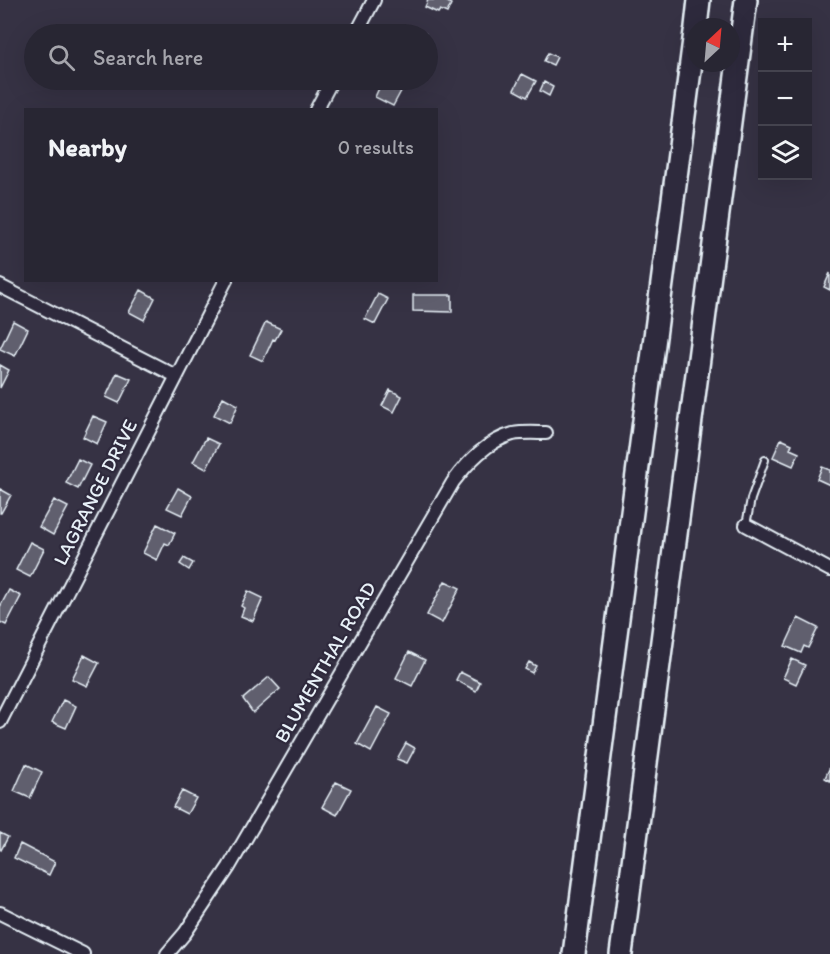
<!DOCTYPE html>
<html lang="en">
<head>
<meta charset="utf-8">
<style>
	body { margin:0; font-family:Itim,sans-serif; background:#34323f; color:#f1f3f6 }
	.controls { position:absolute; right:18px; top:18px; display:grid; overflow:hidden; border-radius:0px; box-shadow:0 6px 24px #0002 }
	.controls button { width:54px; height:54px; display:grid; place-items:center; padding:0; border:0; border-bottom:2px solid #44434e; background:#282633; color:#f1f3f6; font:30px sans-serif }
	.compass { position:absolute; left:686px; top:18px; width:54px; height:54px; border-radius:50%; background:#282633; box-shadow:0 6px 24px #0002; rotate:26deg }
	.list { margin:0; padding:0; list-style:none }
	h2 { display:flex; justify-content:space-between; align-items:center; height:78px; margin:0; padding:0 24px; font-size:26px }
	h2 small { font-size:20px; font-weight:400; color:#a5a5ac }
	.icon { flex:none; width:33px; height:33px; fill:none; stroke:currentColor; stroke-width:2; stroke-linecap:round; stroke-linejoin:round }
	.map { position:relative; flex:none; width:830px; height:954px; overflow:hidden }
	.search { position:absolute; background:#282633; box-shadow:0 6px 24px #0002; left:24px; top:24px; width:414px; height:66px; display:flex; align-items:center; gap:15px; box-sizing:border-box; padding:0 21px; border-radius:33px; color:#a5a5ac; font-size:22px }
	.panel { position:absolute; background:#282633; box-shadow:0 6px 24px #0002; left:24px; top:108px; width:414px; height:174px; border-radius:0px }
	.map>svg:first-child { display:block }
	.building { fill:#605e6e; stroke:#e8f1f8; stroke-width:1.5 }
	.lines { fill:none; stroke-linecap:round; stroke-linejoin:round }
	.service-casing { stroke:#e8f1f8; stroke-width:10 }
	.minor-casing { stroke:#e8f1f8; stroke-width:16 }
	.motorway-casing { stroke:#e8f1f8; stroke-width:26 }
	.service { stroke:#2f2a3d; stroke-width:6 }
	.minor { stroke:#2f2a3d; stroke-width:12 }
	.motorway { stroke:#2f2a3d; stroke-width:21 }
	.labels { text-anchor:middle; stroke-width:4.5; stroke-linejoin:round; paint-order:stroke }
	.street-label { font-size:20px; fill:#e8f1f8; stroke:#2f2a3d }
</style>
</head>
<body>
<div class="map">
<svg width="830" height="954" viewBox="0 0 830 954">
	<rect width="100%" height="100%" fill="#363244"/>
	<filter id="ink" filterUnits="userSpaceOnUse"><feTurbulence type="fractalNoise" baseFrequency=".0167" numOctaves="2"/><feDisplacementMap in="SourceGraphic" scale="12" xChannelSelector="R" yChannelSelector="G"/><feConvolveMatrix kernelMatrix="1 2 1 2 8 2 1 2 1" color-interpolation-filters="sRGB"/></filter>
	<g filter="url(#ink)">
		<path class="building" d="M 428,0 L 447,0 L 446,1 L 451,4 L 447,13 L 440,10 L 438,13 L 425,7 Z
			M 291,23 L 308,30 L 306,34 L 286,34 Z
			M 413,28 L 426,34 L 410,34 Z
			M 548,53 L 557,57 L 553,65 L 544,61 Z
			M 522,74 L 536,81 L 527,97 L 514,90 Z
			M 389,80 L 407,80 L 393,106 L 375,97 L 380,86 L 384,88 Z
			M 544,82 L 553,87 L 549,96 L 540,91 Z
			M 830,273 L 830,290 L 824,287 Z
			M 141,290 L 155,298 L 144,320 L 129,312 Z
			M 378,294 L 388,299 L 375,324 L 365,319 Z
			M 413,295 L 452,295 L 452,312 L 413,311 Z
			M 13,321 L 28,329 L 15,356 L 0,349 Z
			M 266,322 L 281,329 L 275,340 L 273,339 L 263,361 L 250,355 Z
			M 0,365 L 9,370 L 0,388 Z
			M 117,373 L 131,379 L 119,403 L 106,397 Z
			M 390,390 L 402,396 L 394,412 L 382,406 Z
			M 223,397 L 238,405 L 230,423 L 214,415 Z
			M 93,416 L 107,422 L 97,444 L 83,437 Z
			M 206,438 L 219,444 L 206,469 L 193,462 Z
			M 781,439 L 792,444 L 790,449 L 799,453 L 793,466 L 773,457 Z
			M 78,459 L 90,465 L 78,489 L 66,483 Z
			M 822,467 L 830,470 L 830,485 L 817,479 Z
			M 178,488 L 192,496 L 182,515 L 167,508 Z
			M 0,489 L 11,495 L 1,513 L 0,513 Z
			M 54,500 L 68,507 L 53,535 L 39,527 Z
			M 157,524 L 175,533 L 169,545 L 165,543 L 157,560 L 143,553 Z
			M 30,542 L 44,549 L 30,577 L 16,570 Z
			M 184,558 L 193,563 L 189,570 L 180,564 Z
			M 445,581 L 460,588 L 442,623 L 427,615 Z
			M 9,590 L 21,596 L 6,625 L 0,622 L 0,607 Z
			M 248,591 L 263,598 L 253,621 L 241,616 L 244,608 L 241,606 Z
			M 798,618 L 818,628 L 808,648 L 804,646 L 801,653 L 785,646 Z
			M 409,652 L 425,660 L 412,686 L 396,678 Z
			M 84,655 L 99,663 L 87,686 L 72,679 Z
			M 792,659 L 805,665 L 796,684 L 783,678 Z
			M 529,662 L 536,666 L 532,673 L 525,669 Z
			M 460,672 L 480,682 L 476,691 L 456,680 Z
			M 269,677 L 280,689 L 253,713 L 243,699 Z
			M 63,700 L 76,706 L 66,728 L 52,722 Z
			M 377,707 L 391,714 L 371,752 L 357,744 Z
			M 406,743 L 415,748 L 407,763 L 397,759 Z
			M 26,764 L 42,772 L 30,798 L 14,791 Z
			M 830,767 L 830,781 L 825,778 Z
			M 336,782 L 351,789 L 337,815 L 322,807 Z
			M 182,791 L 196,798 L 187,814 L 173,807 Z
			M 0,833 L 8,837 L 1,850 L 0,849 Z
			M 20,844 L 55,862 L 49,875 L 14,858 Z"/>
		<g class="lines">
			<g class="service-casing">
				<path id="service" d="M 746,525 L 751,499 L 765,460"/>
			</g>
			<g class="minor-casing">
				<path id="minor" d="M 356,34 L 374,0
					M 316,110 L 332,80
					M 0,286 L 176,376
					M 746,525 L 830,570
					M 0,722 L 226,280
					M 0,913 L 83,954
					M 167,954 L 185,933 L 229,867 L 453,482 C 468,462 487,441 513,434 C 523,432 536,433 546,433"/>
			</g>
			<g class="motorway-casing">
				<path id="motorway" d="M 696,27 L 699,0
					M 574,954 L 695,32
					M 621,954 L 746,0"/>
			</g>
			<use href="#service" class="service"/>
			<use href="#minor" class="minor"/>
			<use href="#motorway" class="motorway"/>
		</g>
	</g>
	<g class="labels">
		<g class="street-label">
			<text transform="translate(95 492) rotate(-63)" y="7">LAGRANGE DRIVE</text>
			<text transform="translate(325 662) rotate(-60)" y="7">BLUMENTHAL ROAD</text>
		</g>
	</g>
</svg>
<div class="controls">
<button>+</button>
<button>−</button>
<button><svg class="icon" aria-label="layers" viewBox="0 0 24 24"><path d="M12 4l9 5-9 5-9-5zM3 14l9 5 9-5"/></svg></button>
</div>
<svg class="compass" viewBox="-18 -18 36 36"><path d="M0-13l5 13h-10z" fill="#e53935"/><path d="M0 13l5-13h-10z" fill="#a5a5ac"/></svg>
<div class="search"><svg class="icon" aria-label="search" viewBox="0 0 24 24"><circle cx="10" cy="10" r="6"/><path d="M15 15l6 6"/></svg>Search here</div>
<section class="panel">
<h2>Nearby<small>0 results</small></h2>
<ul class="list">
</ul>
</section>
</div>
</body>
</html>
